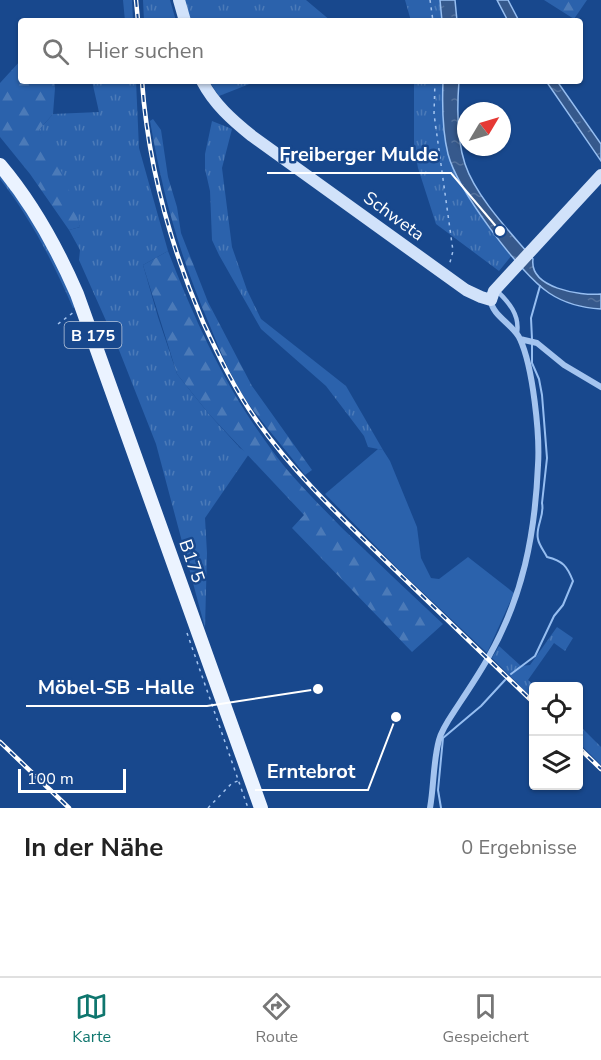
<!DOCTYPE html>
<html lang="de">
<head>
<meta charset="utf-8">
<style>
	body { margin:0; font-family:"Nunito Sans",sans-serif; background:#f6f6f6; color:#222 }
	.controls { position:absolute; right:18px; bottom:18px; display:grid; overflow:hidden; border-radius:6px; box-shadow:0 2px 4px #0004 }
	.controls button { width:54px; height:54px; display:grid; place-items:center; padding:0; border:0; border-bottom:2px solid #e0e0e0; background:#fff; color:#222; font:30px sans-serif }
	.compass { position:absolute; left:457px; top:102px; width:54px; height:54px; border-radius:50%; background:#fff; box-shadow:0 2px 4px #0004; rotate:52deg }
	.scale { position:absolute; left:18px; bottom:15px; width:108px; box-sizing:border-box; padding-left:6px; border:3px solid #fff; border-top:0; font-size:16px; line-height:21px; white-space:nowrap; color:#fff; -webkit-text-stroke:4px #18488d; paint-order:stroke }
	.list { margin:0; padding:0; list-style:none }
	h2 { display:flex; justify-content:space-between; align-items:center; height:78px; margin:0; padding:0 24px; font-size:26px }
	h2 small { font-size:20px; font-weight:400; color:#767676 }
	.icon { flex:none; width:33px; height:33px; fill:none; stroke:currentColor; stroke-width:2; stroke-linecap:round; stroke-linejoin:round }
	.map { position:relative; flex:none; width:601px; height:808px; overflow:hidden }
	.search { position:absolute; background:#fff; box-shadow:0 2px 4px #0004; left:18px; right:18px; top:18px; height:66px; display:flex; align-items:center; gap:15px; box-sizing:border-box; padding:0 21px; border-radius:6px; color:#767676; font-size:22px }
	.sheet { height:168px; background:#fff }
	nav { display:flex; justify-content:space-around; align-items:center; box-sizing:border-box; height:84px; border-top:2px solid #e0e0e0; background:#fff; font-size:16px; color:#767676 }
	nav a { display:grid; justify-items:center; gap:3px }
	nav .on { color:#0f766e }
	.map>svg:first-child { display:block }
	.grass { fill:url(#grass-tufts) }
	.forest { fill:url(#forest-firs) }
	.green { fill:#2b62ac }
	.water { fill:url(#water-ripples); stroke:#96bef1; stroke-width:1.5 }
	.lines { fill:none; stroke-linecap:round; stroke-linejoin:round }
	.stream { stroke:#96bef1; stroke-width:2 }
	.path { stroke:#a4c4ef; stroke-width:1.5; stroke-dasharray:3 4.5; stroke-linecap:butt }
	.lane { stroke:#a4c4ef; stroke-width:4.5 }
	.street { stroke:#a4c4ef; stroke-width:6 }
	.secondary { stroke:#d1e2fa; stroke-width:12 }
	.primary { stroke:#ebf3ff; stroke-width:14 }
	.rail-casing { stroke:#fff; stroke-width:4.5 }
	.rail { stroke:#18488d; stroke-width:2; stroke-dasharray:7; stroke-linecap:butt }
	.labels { text-anchor:middle; stroke-width:5; stroke-linejoin:round; paint-order:stroke }
	.shield { fill:#18488d; stroke:#bac8dd; stroke-width:1.5 }
	.shield-label { font-size:16px; font-weight:bold; fill:#fff }
	.street-label { font-size:18px; fill:#fff; stroke:#18488d }
	.leader { fill:none; stroke:#fff; stroke-width:2 }
	.callout-dot { fill:#fff; stroke:#18488d; stroke-width:2 }
	.callout-label { font-size:20px; text-anchor:middle; font-weight:bold; fill:#fff; stroke:#18488d; stroke-width:5; stroke-linejoin:round; paint-order:stroke }
</style>
</head>
<body>
<div class="map">
<svg width="601" height="808" viewBox="0 0 601 808">
	<defs>
		<pattern id="grass-tufts" width="24" height="20" patternUnits="userSpaceOnUse" patternTransform="scale(1.5)"><rect width="24" height="20" fill="#2b62ac"/><path d="M3 7l-1-3M5 7V3M7 7l1-3M15 17l-1-3M17 17v-4M19 17l1-3" fill="none" stroke="#4b7ab8"/></pattern>
		<pattern id="forest-firs" width="22" height="20" patternUnits="userSpaceOnUse" patternTransform="scale(1.5)"><rect width="22" height="20" fill="#2b62ac"/><path d="M5 1l3.5 6h-7zM16 11l3.5 6h-7z" fill="#4b7ab8"/></pattern>
		<pattern id="water-ripples" width="26" height="14" patternUnits="userSpaceOnUse" patternTransform="scale(1.5)"><rect width="26" height="14" fill="#36598c"/><path d="M2 4q2-2 4 0t4 0M15 11q2-2 4 0t4 0" fill="none" stroke="#54729d"/></pattern>
	</defs>
	<rect width="100%" height="100%" fill="#18488d"/>
	<path class="grass" d="M 123,0 L 132,0 L 133,21 L 125,21 Z
		M 143,0 L 170,0 L 176,21 L 144,21 Z
		M 183,0 L 306,0 L 331,21 L 189,21 Z
		M 405,0 L 440,0 L 442,21 L 411,21 Z
		M 92,81 L 136,81 L 139,148 L 168,251 L 143,265 L 158,317 L 177,374 L 209,414 L 240,448 L 249,454 L 205,518 L 207,553 L 205,628 L 156,444 L 119,350 L 79,260 L 80,250 L 69,230 L 80,227 L 39,130 L 53,114 L 99,112 Z
		M 209,81 L 257,81 L 219,96 Z
		M 414,81 L 443,81 L 443,128 L 489,225 L 512,255 L 499,271 L 436,224 L 418,168 L 414,146 Z
		M 212,121 L 232,129 L 222,168 L 232,247 L 247,290 L 261,319 L 346,386 L 383,450 L 368,447 L 364,436 L 326,386 L 261,329 L 219,255 L 212,240 L 210,191 L 205,169 L 205,154 Z
		M 0,172 L 48,244 L 77,306 L 73,308 C 53,262 31,219 0,179 Z
		M 557,627 L 573,638 L 565,651 L 554,643 L 528,680 L 535,686 L 534,686 L 533,699 L 492,658 L 499,646 L 521,666 L 530,665 Z
		M 579,725 L 601,747 L 601,765 L 579,743 Z"/>
	<path class="forest" d="M 544,0 L 587,0 L 574,19 Z
		M 21,60 L 21,81 L 54,81 L 55,88 L 53,114 L 39,130 L 66,180 L 80,227 L 69,230 L 30,174 L 0,137 L 0,83 Z
		M 153,119 L 161,130 L 168,177 L 177,207 L 181,233 L 208,302 L 252,386 L 312,470 L 305,475 C 286,450 264,426 246,400 C 231,377 220,351 210,326 C 180,257 163,196 150,121 Z
		M 168,251 C 196,323 225,387 271,449 C 291,477 317,502 341,527 C 375,560 409,592 443,624 L 412,652 L 292,528 L 304,515 L 209,414 L 177,374 L 143,265 Z"/>
	<path class="green" d="M 378,449 L 383,450 L 390,461 L 417,527 L 421,558 L 431,578 L 439,579 L 468,557 L 514,593 L 487,653 L 399,570 L 325,494 Z"/>
	<path class="water" d="M 440,0 L 455,0 L 457,21 L 442,21 Z
		M 497,0 L 508,0 L 519,21 L 508,21 Z
		M 443,81 L 459,81 C 457,107 457,140 465,164 C 476,197 511,233 533,259 C 529,288 580,296 601,294 L 601,309 C 583,308 564,303 549,293 C 519,273 457,189 448,154 C 442,130 442,106 443,81 Z
		M 546,81 L 557,81 L 601,144 L 601,161 Z"/>
	<g class="lines">
		<path class="stream" d="M 532,339 L 531,318 L 540,286
			M 511,674 L 535,656 L 554,616 L 563,605 L 573,581 C 567,566 563,561 547,557 C 544,551 539,545 538,539 C 535,527 545,516 542,503 L 547,458 L 542,395 L 539,379 L 532,363 L 532,345
			M 441,808 L 438,790 L 443,738 L 481,706 L 505,680"/>
		<path class="path" d="M 430,0 L 433,21
			M 435,81 L 434,114 L 453,251 L 449,266
			M 58,324 L 74,312
			M 187,633 L 248,808
			M 208,808 L 232,783 L 238,781"/>
		<path class="lane" d="M 496,290 C 509,302 520,315 517,333"/>
		<path class="street" d="M 520,339 L 537,343 L 564,365 L 601,387
			M 430,808 C 434,786 433,762 439,740 C 442,728 452,715 459,704 C 469,689 479,674 488,658 C 523,597 535,535 538,465 C 540,435 533,367 520,339 C 514,325 491,315 491,300"/>
		<path class="secondary" d="M 179,0 L 185,21
			M 202,81 C 214,104 232,120 252,136 L 466,290 L 481,297 L 491,300 L 494,291 L 505,279 L 601,175"/>
		<path class="primary" d="M 0,165 C 33,204 57,248 77,294 L 261,808"/>
		<g class="rail-casing">
			<path id="rail" d="M 136,0 L 138,21
				M 142,81 C 148,165 170,245 203,322 C 219,357 235,390 257,421 C 296,476 345,521 393,568 C 440,613 487,658 534,703
				M 0,742 L 69,808
				M 578,747 L 601,769"/>
		</g>
		<use href="#rail" class="rail"/>
	</g>
	<g class="labels">
		<rect class="shield" x="64.5" y="322" width="57" height="26" rx="4.5"/>
		<g class="shield-label">
			<text x="93" y="341">B 175</text>
		</g>
		<g class="street-label">
			<text transform="translate(394 216) rotate(36)" y="6">Schweta</text>
			<text transform="translate(192 561) rotate(71)" y="6">B175</text>
		</g>
	</g>
	<path class="leader" d="M500 231L451 173H267M318 689L207 706H26M396 717L368 790H255"/>
	<g class="callout-dot">
		<circle cx="500" cy="231" r="6"/>
		<circle cx="318" cy="689" r="6"/>
		<circle cx="396" cy="717" r="6"/>
	</g>
	<g class="callout-label">
		<text x="359" y="161">Freiberger Mulde</text>
		<text x="116" y="694">Möbel-SB -Halle</text>
		<text x="311" y="778">Erntebrot</text>
	</g>
</svg>
<div class="controls">
<button><svg class="icon" aria-label="locate" viewBox="0 0 24 24"><circle cx="12" cy="12" r="6"/><path d="M12 2v4M12 18v4M2 12h4M18 12h4"/></svg></button>
<button><svg class="icon" aria-label="layers" viewBox="0 0 24 24"><path d="M12 4l9 5-9 5-9-5zM3 14l9 5 9-5"/></svg></button>
</div>
<svg class="compass" viewBox="-18 -18 36 36"><path d="M0-13l5 13h-10z" fill="#e53935"/><path d="M0 13l5-13h-10z" fill="#767676"/></svg>
<div class="scale">100 m</div>
<div class="search"><svg class="icon" aria-label="search" viewBox="0 0 24 24"><circle cx="10" cy="10" r="6"/><path d="M15 15l6 6"/></svg>Hier suchen</div>
</div>
<section class="sheet">
<h2>In der Nähe<small>0 Ergebnisse</small></h2>
<ul class="list">
</ul>
</section>
<nav>
<a class="on"><svg class="icon" aria-label="map" viewBox="0 0 24 24"><path d="M3 6l6-2 6 2 6-2v14l-6 2-6-2-6 2zM9 4v14M15 6v14"/></svg>Karte</a>
<a><svg class="icon" aria-label="directions" viewBox="0 0 24 24"><path d="M12 3l9 9-9 9-9-9zM9 14v-3h6M13 9l2 2-2 2"/></svg>Route</a>
<a><svg class="icon" aria-label="saved" viewBox="0 0 24 24"><path d="M7 4h10v16l-5-4-5 4z"/></svg>Gespeichert</a>
</nav>
</body>
</html>
